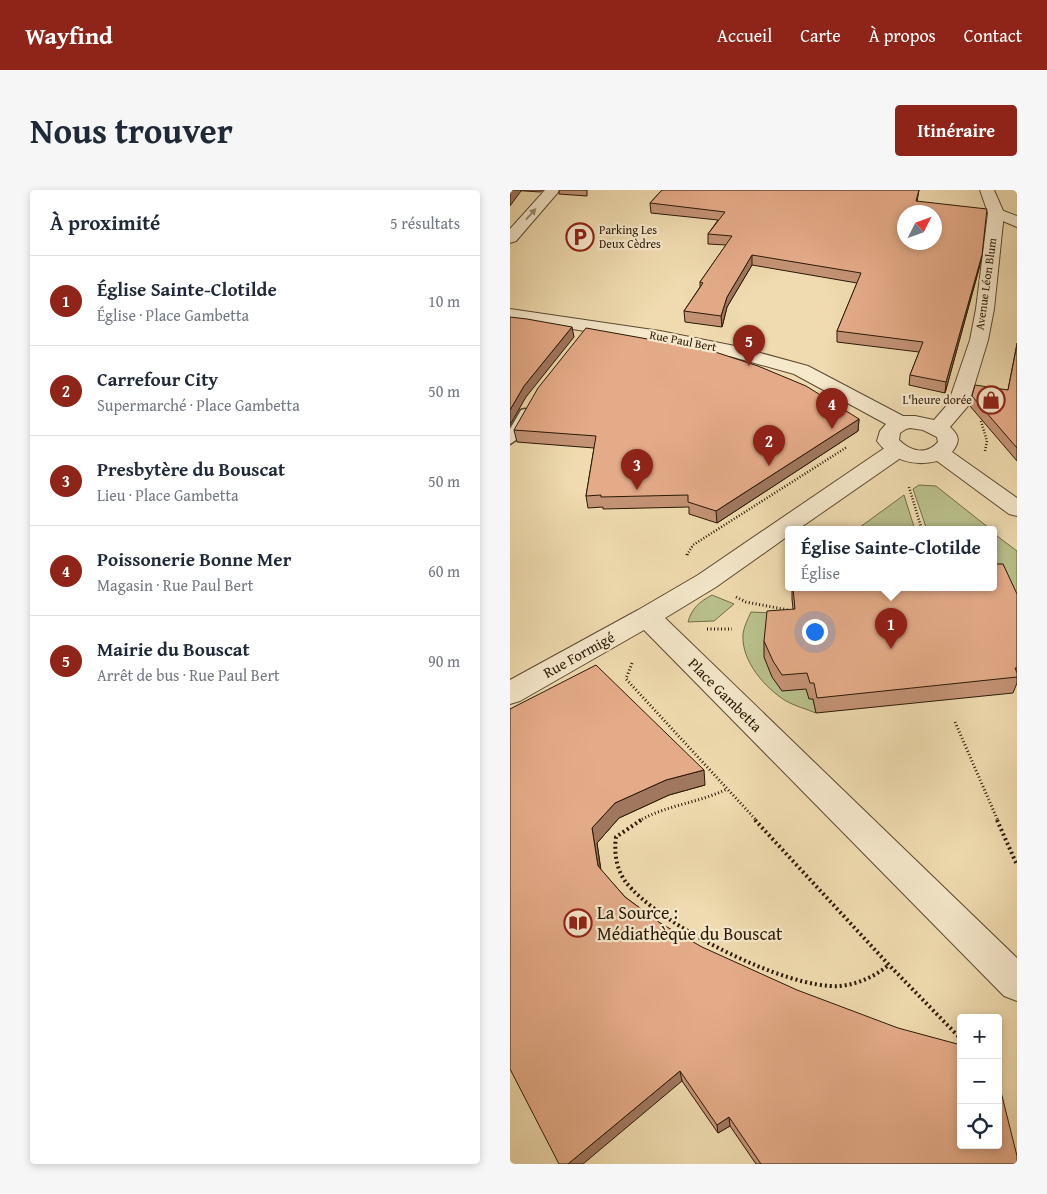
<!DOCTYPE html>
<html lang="fr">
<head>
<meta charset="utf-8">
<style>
	body { margin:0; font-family:"Gentium Book Plus",serif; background:#f6f6f7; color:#1f2937 }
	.controls { position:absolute; right:15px; bottom:15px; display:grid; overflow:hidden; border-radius:5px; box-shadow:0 2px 8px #0003 }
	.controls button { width:45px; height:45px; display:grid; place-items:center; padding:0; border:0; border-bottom:1px solid #e0e1e3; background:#fff; color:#1f2937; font:25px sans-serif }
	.compass { position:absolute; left:387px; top:15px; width:45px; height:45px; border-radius:50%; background:#fff; box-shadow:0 2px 8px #0003; rotate:48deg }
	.you { position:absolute; left:304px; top:441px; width:18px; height:18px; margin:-12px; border:4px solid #fff; border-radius:50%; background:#1a73e8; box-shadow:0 0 0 8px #1a73e833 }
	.badge { display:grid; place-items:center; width:32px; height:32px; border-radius:50%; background:#8f2418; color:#fff; font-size:16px; font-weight:700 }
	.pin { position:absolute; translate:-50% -41px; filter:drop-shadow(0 1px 2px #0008) }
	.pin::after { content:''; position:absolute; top:26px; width:18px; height:15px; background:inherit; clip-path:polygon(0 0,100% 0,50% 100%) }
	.popup { position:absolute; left:275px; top:336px; width:212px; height:65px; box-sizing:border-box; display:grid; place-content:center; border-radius:5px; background:#fff; filter:drop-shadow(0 1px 4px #0005); font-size:16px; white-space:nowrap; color:#747a83 }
	.popup b { font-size:19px; color:#1f2937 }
	.popup::after { content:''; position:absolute; left:50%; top:100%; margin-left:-10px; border:10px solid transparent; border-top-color:#fff }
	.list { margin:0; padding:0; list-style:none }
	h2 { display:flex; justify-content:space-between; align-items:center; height:65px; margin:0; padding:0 20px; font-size:21px }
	h2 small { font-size:16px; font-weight:400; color:#747a83 }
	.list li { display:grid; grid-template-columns:32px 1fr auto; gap:15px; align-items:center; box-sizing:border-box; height:90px; padding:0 20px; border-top:1px solid #e0e1e3 }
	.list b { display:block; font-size:19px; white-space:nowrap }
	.list p { margin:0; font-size:16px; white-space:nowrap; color:#747a83 }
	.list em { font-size:16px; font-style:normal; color:#747a83 }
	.icon { flex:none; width:28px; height:28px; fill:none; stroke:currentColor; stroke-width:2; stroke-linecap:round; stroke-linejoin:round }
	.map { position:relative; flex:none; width:507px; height:974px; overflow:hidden; border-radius:5px }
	header { display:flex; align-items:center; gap:30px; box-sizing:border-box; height:70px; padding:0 25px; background:#8f2418; color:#fff }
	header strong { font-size:24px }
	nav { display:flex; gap:28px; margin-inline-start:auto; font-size:18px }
	.intro { display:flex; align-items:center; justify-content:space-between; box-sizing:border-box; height:120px; padding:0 30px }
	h1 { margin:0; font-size:35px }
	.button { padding:12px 22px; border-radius:5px; background:#8f2418; color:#fff; font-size:18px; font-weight:700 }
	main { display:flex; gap:30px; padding:0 30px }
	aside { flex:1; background:#fff; border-radius:5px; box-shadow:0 2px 8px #0003 }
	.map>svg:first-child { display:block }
	.green { fill:#b9c08b; stroke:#726c48 }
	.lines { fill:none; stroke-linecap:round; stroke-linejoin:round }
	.service-casing { stroke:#5c4a30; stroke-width:3 }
	.minor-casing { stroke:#5c4a30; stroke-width:2 }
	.tertiary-casing { stroke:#5c4a30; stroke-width:2 }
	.path-far2 { stroke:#2b1905; stroke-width:2.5; stroke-dasharray:1 2; stroke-linecap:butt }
	.path-far1 { stroke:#2b1905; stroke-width:3; stroke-dasharray:1 2.5; stroke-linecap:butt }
	.path { stroke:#2b1905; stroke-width:4; stroke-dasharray:2 3; stroke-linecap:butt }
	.service { fill:#f5e8cb; fill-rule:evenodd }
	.minor { fill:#f5e8cb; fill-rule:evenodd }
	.tertiary { fill:#f5e8cb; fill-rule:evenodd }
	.wall { fill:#c49375; stroke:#2b1905 }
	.shaded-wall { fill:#a0785f; stroke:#2b1905 }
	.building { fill:#e4ab88; stroke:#2b1905; fill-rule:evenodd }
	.oneway { fill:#9a8b72 }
	.labels { text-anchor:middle; stroke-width:4.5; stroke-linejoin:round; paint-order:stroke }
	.far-poi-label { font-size:12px; fill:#2b1905; stroke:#f5e8cb; text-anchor:start }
	.far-street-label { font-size:12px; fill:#2b1905; stroke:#f5e8cb }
	.street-label { font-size:15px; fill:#2b1905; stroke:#f5e8cb }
	.near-poi-label { font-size:18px; fill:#2b1905; stroke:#f5e8cb; text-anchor:start }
</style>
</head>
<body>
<header>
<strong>Wayfind</strong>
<nav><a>Accueil</a><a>Carte</a><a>À propos</a><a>Contact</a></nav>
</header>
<div class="intro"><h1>Nous trouver</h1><a class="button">Itinéraire</a></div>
<main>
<aside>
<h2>À proximité<small>5 résultats</small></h2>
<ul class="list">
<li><span class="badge">1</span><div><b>Église Sainte-Clotilde</b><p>Église · Place Gambetta</p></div><em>10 m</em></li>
<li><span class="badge">2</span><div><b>Carrefour City</b><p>Supermarché · Place Gambetta</p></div><em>50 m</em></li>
<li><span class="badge">3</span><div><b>Presbytère du Bouscat</b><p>Lieu · Place Gambetta</p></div><em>50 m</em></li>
<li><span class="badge">4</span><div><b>Poissonerie Bonne Mer</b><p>Magasin · Rue Paul Bert</p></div><em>60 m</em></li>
<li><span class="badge">5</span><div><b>Mairie du Bouscat</b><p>Arrêt de bus · Rue Paul Bert</p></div><em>90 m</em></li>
</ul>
</aside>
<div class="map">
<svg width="507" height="974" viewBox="0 0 507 974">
	<rect width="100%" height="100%" fill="#efdbaf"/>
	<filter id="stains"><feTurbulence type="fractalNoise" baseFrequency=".004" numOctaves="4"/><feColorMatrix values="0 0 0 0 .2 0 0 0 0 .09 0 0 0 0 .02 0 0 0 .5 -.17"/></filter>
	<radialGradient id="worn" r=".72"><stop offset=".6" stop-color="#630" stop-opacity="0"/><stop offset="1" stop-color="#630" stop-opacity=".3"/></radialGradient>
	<path class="green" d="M 409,295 L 426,296 L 479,338 L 468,340 L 417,340 L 403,299 Z
		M 394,305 L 405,340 L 346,340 Z
		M 484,346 L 487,346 L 507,361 L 507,431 L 484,390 Z
		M 202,405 L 224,414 L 204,431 L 178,432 C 182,418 189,412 202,405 Z
		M 241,422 L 283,424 L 296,496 L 303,509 L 306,523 C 296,519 285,516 276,511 C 255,498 231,471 233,444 C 234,436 238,429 241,422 Z"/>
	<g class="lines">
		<g class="service-casing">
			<path id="service" d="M 15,219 L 21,223 L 6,250 L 0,254 L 0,239 L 11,220 Z"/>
		</g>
		<g class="minor-casing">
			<path id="minor" d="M 35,0 L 50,0 L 6,51 L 0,53 L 0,39 Z
				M 486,18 L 507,26 L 507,37 L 481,26 L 478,23 L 481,20 Z
				M 387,254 L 395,255 L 398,260 L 395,265 L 287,340 L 278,340 L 278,346 L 206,397 L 155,428 L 507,768 L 507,811 L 494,806 L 134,440 L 10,511 L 0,514 L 0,490 L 128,420 L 188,385 L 379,255 Z"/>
		</g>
		<g class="tertiary-casing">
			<path id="tertiary" d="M 470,0 L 484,0 L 494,23 L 484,119 L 478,150 L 458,216 L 440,237 C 450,246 450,252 442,262 L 507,308 L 507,326 L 499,324 L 427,271 C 404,277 381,270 367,251 L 370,241 L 376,234 L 284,184 L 223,167 L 150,153 L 0,129 L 0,119 L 150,141 L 225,156 L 298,176 L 393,226 L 405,226 L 424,230 L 438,214 L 460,150 L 466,119 L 478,23 ZM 400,238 L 413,240 L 427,247 L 428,252 C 416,266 400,261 389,250 L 390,243 L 396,239 Z"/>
		</g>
		<path class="path-far2" d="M 471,231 L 477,251 L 475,261
			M 399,297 L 412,340
			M 177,365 L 183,355 L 337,257"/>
		<path class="path-far1" d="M 177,364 L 177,367
			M 226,407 L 236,412 L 278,420
			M 197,439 L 222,439
			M 122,473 L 116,489 L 247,631
			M 445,532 L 488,631
			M 129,631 C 156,615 189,613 217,599"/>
		<path class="path" d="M 131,630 L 106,647 C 104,662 106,678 115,691 C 147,734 277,800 330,796 C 349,794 365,786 379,775
			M 245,630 L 379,775 L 451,849
			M 487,630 L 507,675"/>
		<use href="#service" class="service"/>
		<use href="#minor" class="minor"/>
		<use href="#tertiary" class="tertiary"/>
	</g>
	<path class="wall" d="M 0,0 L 33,0 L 30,2 Z
		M 49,0 L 77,0 L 77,6 L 49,4 Z
		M 152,0 L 409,0 L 407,12 L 470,75 L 435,203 L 399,195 L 400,185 L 409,162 L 327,152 L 327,141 L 347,93 L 242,75 L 217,117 L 212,137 L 175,132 L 174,121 L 190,97 L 190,92 L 216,55 L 198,54 L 198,44 L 208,30 L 141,23 L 140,13 Z
		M 507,153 L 507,271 L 460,216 L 462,206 L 498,200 Z
		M 349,229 L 348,241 L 207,333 L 179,324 L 179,317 L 93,319 L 93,317 L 78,318 L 76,306 L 84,258 L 7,252 L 4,240 Z
		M 282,398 L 484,398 L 507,404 L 507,493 L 503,503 L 306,523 L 303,509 L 299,509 L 296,499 L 272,501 L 262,487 L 254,467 L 254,451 L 283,419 L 282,409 Z
		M 0,519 L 195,595 L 159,605 L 109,628 L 87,653 L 91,680 L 115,707 L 150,733 L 507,974 L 246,974 L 220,936 L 208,943 L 172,891 Z"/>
	<path class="shaded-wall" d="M 0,0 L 11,0 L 11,1 L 0,16 Z
		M 242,65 L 242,75 L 217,117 L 212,137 L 211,126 L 217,107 Z
		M 472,65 L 470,75 L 435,203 L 436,192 Z
		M 62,137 L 64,147 L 16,207 L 0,235 L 0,220 L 14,196 Z
		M 349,229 L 348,241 L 207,333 L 206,321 Z
		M 194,580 L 195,595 L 159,605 L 109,628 L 87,653 L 92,690 L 88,676 L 82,638 L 105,613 L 156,590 Z
		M 170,881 L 172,891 L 73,974 L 58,974 Z
		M 219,927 L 220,936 L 208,943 L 207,935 Z"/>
	<path class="building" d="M 152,0 L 409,0 L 406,11 L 477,19 L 472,65 L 436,192 L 400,185 L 413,152 L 327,141 L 351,83 L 242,65 L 217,107 L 211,126 L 174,121 L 193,93 L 190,92 L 222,46 L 198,44 L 215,22 L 140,13 ZM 394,22 L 424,22 L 424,52 L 394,52 Z
		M 0,127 L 17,129 L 62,137 L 14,196 L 0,220 Z
		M 76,138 L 199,160 L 248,176 L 296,196 L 349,229 L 206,321 L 178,312 L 178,305 L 91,307 L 91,305 L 76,306 L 86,246 L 4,240 L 28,198 Z
		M 507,155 L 507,258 L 462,206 L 465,195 L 498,200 Z
		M 484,374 L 493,374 L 507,404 L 507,478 L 505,478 L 507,483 L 507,487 L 307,508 L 304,493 L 300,493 L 297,483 L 272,485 L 263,471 L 254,451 L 257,421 L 285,419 L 283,398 L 484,398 Z
		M 86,475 L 194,580 L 156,590 L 105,613 L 82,638 L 88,676 L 115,707 L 150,733 L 192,757 L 287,800 L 388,838 L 451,855 L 451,955 L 488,955 L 488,890 L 507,966 L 507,974 L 251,974 L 219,927 L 207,935 L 170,881 L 58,974 L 49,974 L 0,879 L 0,519 Z"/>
	<defs><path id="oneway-solid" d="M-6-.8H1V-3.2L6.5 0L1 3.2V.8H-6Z" transform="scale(1.25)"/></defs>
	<use class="oneway" href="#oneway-solid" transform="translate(21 24) rotate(-48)"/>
	<defs>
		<g id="parking-ring" transform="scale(1.4375)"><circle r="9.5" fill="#f5e8cb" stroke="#8f2418" stroke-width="1.5"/><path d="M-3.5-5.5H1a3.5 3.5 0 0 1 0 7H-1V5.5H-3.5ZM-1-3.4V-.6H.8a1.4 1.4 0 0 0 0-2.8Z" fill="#8f2418"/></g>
		<g id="shop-ring" transform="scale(1.4375)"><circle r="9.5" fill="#f5e8cb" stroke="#8f2418" stroke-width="1.5"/><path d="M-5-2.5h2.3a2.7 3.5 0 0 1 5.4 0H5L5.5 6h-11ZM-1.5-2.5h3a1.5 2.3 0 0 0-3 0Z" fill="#8f2418"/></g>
		<g id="library-ring" transform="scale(1.4375)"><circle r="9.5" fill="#f5e8cb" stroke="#8f2418" stroke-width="1.5"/><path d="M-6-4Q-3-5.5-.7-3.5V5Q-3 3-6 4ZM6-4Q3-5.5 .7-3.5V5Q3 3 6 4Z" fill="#8f2418"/></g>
	</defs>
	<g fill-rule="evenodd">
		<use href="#parking-ring" x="70" y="47"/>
		<use href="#shop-ring" x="481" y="210"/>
		<use href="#library-ring" x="68" y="733"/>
	</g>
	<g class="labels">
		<g class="far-poi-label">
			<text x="89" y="44">Parking Les<tspan x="89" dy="14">Deux Cèdres</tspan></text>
			<text x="462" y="214" text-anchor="end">L'heure dorée</text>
		</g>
		<g class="far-street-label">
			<text transform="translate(476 94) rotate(-82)" y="4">Avenue Léon Blum</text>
			<text transform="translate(173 151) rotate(11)" y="4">Rue Paul Bert</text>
		</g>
		<g class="street-label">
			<text transform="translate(69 465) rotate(-29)" y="5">Rue Formigé</text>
			<text transform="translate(215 505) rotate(45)" y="5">Place Gambetta</text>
		</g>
		<g class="near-poi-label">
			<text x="87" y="729">La Source :<tspan x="87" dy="21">Médiathèque du Bouscat</tspan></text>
		</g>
	</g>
	<rect width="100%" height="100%" filter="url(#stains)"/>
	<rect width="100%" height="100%" fill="url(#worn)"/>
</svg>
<div class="controls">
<button>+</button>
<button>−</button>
<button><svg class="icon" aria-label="locate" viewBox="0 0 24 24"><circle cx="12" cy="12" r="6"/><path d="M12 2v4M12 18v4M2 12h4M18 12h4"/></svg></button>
</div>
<svg class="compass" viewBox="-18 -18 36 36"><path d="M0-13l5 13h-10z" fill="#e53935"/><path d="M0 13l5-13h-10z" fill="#747a83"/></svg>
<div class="you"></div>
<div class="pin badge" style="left:381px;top:459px">1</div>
<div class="popup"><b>Église Sainte-Clotilde</b>Église</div>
<div class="pin badge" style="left:259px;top:276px">2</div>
<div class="pin badge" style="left:127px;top:300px">3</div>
<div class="pin badge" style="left:322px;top:239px">4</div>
<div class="pin badge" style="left:239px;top:176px">5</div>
</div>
</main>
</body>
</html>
